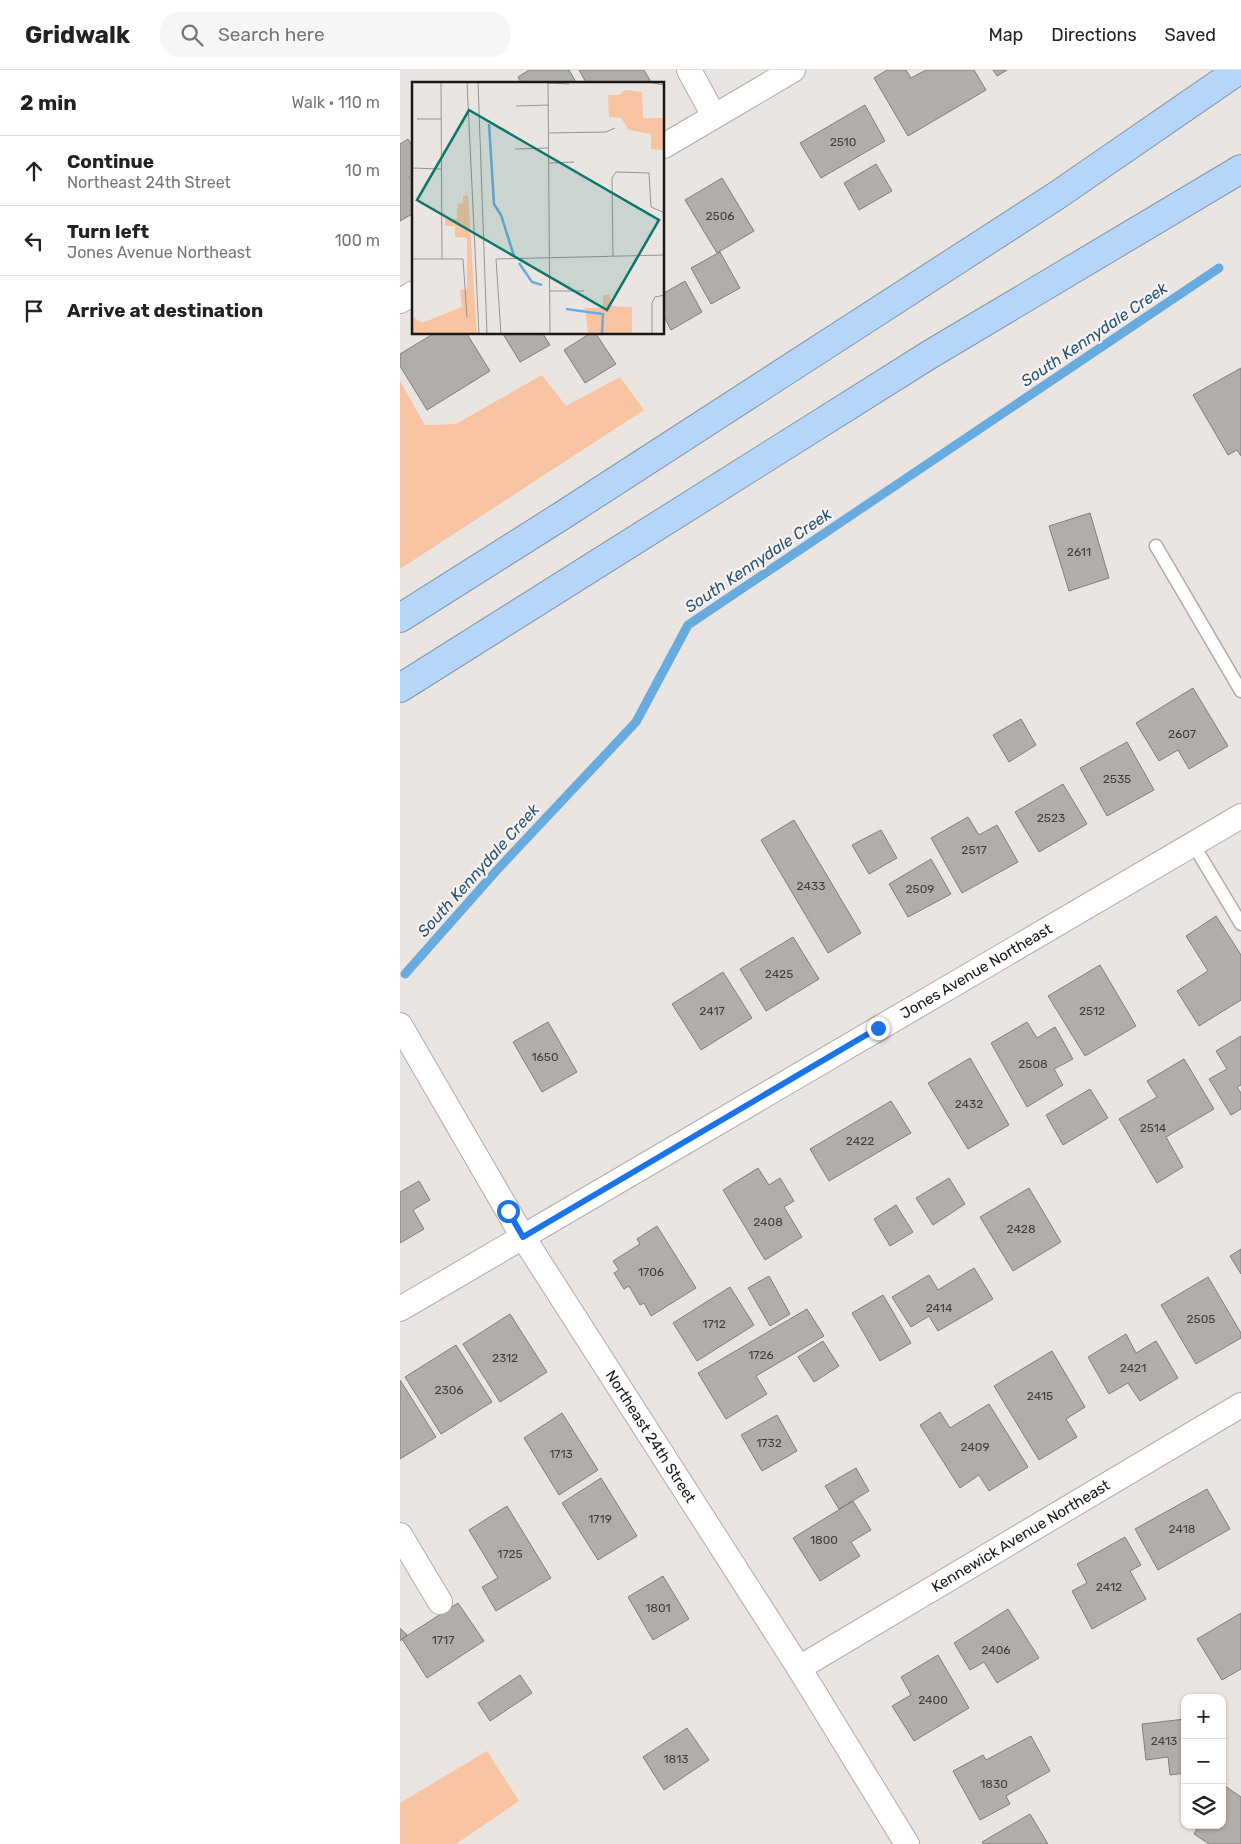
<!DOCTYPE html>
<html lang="en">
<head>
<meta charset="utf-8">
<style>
	body { margin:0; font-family:Rubik,sans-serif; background:#f6f6f6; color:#222 }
	.controls { position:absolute; right:15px; bottom:15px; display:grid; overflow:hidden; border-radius:10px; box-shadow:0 1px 4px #0004 }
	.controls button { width:45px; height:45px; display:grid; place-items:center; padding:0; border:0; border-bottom:1px solid #e0e0e0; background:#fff; color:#222; font:25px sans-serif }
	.stop { position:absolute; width:15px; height:15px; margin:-11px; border:4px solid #1a73e8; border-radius:50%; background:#fff }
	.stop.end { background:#1a73e8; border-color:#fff; box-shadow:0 1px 5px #0008 }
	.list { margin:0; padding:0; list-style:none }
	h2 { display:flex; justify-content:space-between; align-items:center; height:65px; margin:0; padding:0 20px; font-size:21px }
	h2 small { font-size:16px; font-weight:400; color:#767676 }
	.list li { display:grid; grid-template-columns:32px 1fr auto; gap:15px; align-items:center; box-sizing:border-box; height:70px; padding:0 20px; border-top:1px solid #e0e0e0 }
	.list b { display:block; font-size:19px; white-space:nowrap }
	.list p { margin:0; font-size:16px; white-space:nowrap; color:#767676 }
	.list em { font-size:16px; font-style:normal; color:#767676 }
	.icon { flex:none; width:28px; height:28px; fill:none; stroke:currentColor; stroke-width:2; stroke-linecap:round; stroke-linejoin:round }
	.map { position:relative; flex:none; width:841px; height:1774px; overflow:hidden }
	header { display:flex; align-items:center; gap:30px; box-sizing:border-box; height:70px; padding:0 25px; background:#fff; border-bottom:1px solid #e0e0e0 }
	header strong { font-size:24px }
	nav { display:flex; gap:28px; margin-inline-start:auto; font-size:18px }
	.search { width:350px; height:45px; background:#f6f6f6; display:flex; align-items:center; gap:12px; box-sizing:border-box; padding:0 18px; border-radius:20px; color:#767676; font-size:19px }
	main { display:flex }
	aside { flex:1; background:#fff }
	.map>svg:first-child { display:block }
	.green { fill:#f7c3a1 }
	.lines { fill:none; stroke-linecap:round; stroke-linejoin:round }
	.stream { stroke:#68acdf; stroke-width:9 }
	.building { fill:#b3ada9; stroke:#847e7b }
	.service-casing { stroke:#b1aba7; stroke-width:15 }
	.minor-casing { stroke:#b1aba7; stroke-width:26 }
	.motorway-casing { stroke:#7f94a9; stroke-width:30 }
	.service { stroke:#fff; stroke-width:12 }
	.minor { stroke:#fff; stroke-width:24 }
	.motorway { stroke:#b5d6f8; stroke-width:28 }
	.route { stroke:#1a73e8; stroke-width:6 }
	.labels { text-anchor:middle; stroke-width:4.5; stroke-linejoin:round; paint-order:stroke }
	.number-label { font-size:12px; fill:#413d3c }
	.street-label { font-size:15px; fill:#1b1817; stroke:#f9f2ee }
	.water-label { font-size:16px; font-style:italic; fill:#235579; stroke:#f9f2ee }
	.inset-river { fill:none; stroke:#68acdf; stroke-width:2.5 }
	.inset-road { fill:none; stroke:#989390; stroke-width:1 }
	.view { fill:#0f766e; fill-opacity:0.15; stroke:#0f766e; stroke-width:2.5 }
	.inset-edge { fill:none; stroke:#1b1817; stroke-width:2.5 }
</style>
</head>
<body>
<header>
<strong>Gridwalk</strong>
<div class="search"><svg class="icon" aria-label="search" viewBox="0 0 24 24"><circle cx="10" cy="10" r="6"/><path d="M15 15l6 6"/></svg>Search here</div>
<nav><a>Map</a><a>Directions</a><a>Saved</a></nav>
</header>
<main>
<aside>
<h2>2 min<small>Walk · 110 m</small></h2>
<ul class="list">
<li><svg class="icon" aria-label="ahead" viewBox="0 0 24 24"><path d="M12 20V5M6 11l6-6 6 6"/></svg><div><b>Continue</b><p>Northeast 24th Street</p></div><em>10 m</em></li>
<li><svg class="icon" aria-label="left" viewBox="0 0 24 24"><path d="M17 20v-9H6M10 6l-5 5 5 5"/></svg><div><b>Turn left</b><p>Jones Avenue Northeast</p></div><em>100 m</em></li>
<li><svg class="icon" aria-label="arrive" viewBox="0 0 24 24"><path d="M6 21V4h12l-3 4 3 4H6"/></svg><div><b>Arrive at destination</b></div></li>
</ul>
</aside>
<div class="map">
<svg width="841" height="1774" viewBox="0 0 841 1774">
	<rect width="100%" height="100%" fill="#ebe5e1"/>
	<path class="green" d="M 142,305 L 166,336 L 220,307 L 244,340 L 0,499 L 0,311 L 25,355 L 56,354 Z
		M 87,1681 L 119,1731 L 56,1774 L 0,1774 L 0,1733 Z"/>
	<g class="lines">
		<path class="stream" d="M 5,904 L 97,800 L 236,652 L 288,555 L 819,198"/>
	</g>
	<path class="building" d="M 129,0 L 169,0 L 177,14 L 122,14 L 118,7 Z
		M 179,0 L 244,0 L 252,14 L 187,14 Z
		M 487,0 L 506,0 L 511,8 L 526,0 L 574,0 L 586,20 L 508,66 L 474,8 Z
		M 593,0 L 607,0 L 597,6 Z
		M 465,35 L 485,71 L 421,108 L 400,73 Z
		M 8,69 L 14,78 L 14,104 L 9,107 L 14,114 L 14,143 L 0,151 L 0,74 Z
		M 476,94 L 492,121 L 459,140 L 444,113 Z
		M 322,108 L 354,161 L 317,183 L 285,130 Z
		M 320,182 L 340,218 L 311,234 L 291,198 Z
		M 285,211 L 302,242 L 271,260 L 264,247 L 264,223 Z
		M 33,264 L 67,264 L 90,301 L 27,340 L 0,296 L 0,284 Z
		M 103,264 L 143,264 L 150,275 L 120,292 Z
		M 189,264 L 196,264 L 216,294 L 185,313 L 164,280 Z
		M 841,298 L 841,386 L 837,380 L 828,385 L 793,325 Z
		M 690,443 L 709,508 L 669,521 L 649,456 Z
		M 793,618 L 828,676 L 789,699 L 778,680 L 759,691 L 736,653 Z
		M 621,649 L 636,675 L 609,692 L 593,665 Z
		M 727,672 L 754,720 L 707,746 L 680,698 Z
		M 663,714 L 687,754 L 639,782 L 615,742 Z
		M 568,747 L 579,765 L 597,755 L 618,792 L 562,823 L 531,768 Z
		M 394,750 L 461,863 L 428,883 L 361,770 Z
		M 481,760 L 497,788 L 469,804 L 452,775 Z
		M 531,789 L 551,824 L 508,847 L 489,814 Z
		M 816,846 L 841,885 L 841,930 L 799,956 L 777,921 L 808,901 L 786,866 Z
		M 393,867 L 419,909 L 366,941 L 340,899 Z
		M 700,895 L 736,956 L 685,986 L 648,926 Z
		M 323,902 L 352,948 L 301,980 L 272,934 Z
		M 148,952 L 177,1002 L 142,1022 L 113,972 Z
		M 627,952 L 637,968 L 655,957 L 673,989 L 654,999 L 663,1015 L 627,1037 L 591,973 Z
		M 841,966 L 841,1015 L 837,1017 L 841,1023 L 841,1039 L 831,1045 L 809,1009 L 827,999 L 816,981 Z
		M 570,988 L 609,1055 L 568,1079 L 528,1013 Z
		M 784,989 L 814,1039 L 766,1067 L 783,1097 L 757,1113 L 719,1049 L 757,1027 L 747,1011 Z
		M 690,1019 L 708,1048 L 663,1075 L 646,1045 Z
		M 491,1031 L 511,1063 L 429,1111 L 410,1079 Z
		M 358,1098 L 369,1115 L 380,1108 L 394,1131 L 384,1137 L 402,1167 L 365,1190 L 323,1120 Z
		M 549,1108 L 565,1134 L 533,1155 L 516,1128 Z
		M 19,1111 L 30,1130 L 13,1140 L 24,1159 L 0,1173 L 0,1122 Z
		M 629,1118 L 661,1172 L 613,1201 L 580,1147 Z
		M 496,1135 L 513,1162 L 490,1176 L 474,1149 Z
		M 257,1156 L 296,1218 L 251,1246 L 244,1233 L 240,1235 L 229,1216 L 224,1219 L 214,1203 L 219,1200 L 213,1191 L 240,1174 L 237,1169 Z
		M 841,1179 L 841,1204 L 830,1186 Z
		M 574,1198 L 593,1229 L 538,1261 L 529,1246 L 511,1257 L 492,1227 L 529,1205 L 538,1220 Z
		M 369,1206 L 390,1244 L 370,1256 L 348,1218 Z
		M 808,1207 L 841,1263 L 841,1268 L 796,1294 L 761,1235 Z
		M 330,1217 L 354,1255 L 297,1291 L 273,1253 Z
		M 483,1225 L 511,1273 L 480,1291 L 452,1243 Z
		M 407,1239 L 424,1266 L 356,1306 L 367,1324 L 326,1349 L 298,1303 Z
		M 110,1244 L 147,1302 L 100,1332 L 63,1274 Z
		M 726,1264 L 736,1283 L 756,1271 L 778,1308 L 740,1331 L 728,1313 L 709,1324 L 688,1287 Z
		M 423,1271 L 439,1296 L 414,1312 L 398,1287 Z
		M 56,1275 L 92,1332 L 41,1364 L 5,1307 Z
		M 652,1281 L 685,1337 L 666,1349 L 677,1367 L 639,1390 L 594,1316 Z
		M 0,1310 L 36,1367 L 0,1389 Z
		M 589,1334 L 628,1397 L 589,1421 L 579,1405 L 560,1418 L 520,1355 L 540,1342 L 550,1358 Z
		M 162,1343 L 198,1400 L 159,1425 L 124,1368 Z
		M 377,1345 L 397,1381 L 362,1401 L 341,1365 Z
		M 456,1398 L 469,1421 L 439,1439 L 425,1416 Z
		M 201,1408 L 237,1466 L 198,1490 L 162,1433 Z
		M 807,1419 L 830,1459 L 758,1500 L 735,1459 Z
		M 453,1431 L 471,1460 L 451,1472 L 460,1486 L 420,1511 L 393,1468 Z
		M 107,1436 L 151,1508 L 96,1541 L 82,1517 L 98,1508 L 69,1460 Z
		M 725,1467 L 741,1495 L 730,1501 L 746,1529 L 692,1559 L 672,1521 L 687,1513 L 677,1494 Z
		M 263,1506 L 289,1549 L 253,1570 L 228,1527 Z
		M 58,1533 L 84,1571 L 27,1608 L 2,1569 Z
		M 608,1539 L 639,1588 L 597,1613 L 584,1592 L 570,1600 L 554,1573 Z
		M 841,1543 L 841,1599 L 822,1610 L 797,1569 Z
		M 0,1558 L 7,1565 L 0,1571 Z
		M 538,1585 L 569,1638 L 514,1671 L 492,1636 L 511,1625 L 501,1607 Z
		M 120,1605 L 132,1623 L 90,1651 L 78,1633 Z
		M 785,1649 L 785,1703 L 770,1705 L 768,1687 L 746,1690 L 742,1654 Z
		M 287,1658 L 309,1690 L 264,1720 L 243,1687 Z
		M 631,1666 L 650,1701 L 606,1726 L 610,1734 L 580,1750 L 553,1701 L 583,1685 L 586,1690 Z
		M 825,1716 L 841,1727 L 841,1774 L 809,1774 L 794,1764 L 799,1755 L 822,1755 L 822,1721 Z
		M 630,1744 L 648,1774 L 583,1774 L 582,1772 Z"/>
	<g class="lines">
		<g class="service-casing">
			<path id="service" d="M 756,476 L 841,621
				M 793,774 L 841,854"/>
		</g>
		<g class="minor-casing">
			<g id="minor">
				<path d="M 289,0 L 314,46"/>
				<path d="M 264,76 L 393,0"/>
				<path d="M 0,231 L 14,223"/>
				<path id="s1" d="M 0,955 L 123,1167 L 399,1598 L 507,1774"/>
				<path id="s2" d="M 0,1239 L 841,746"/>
				<path d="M 0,1465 L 40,1532"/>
				<path id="s3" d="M 399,1598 L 841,1335"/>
			</g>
		</g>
		<g class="motorway-casing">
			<path id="motorway" d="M 0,548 L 163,445 L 656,126 L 839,0
				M 0,618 L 529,285 L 841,99"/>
		</g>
		<use href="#service" class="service"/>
		<use href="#minor" class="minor"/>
		<use href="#motorway" class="motorway"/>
	</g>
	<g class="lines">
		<path class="route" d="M 108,1141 L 123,1167 L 478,958"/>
	</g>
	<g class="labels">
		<g class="number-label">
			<text x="443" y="76">2510</text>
			<text x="320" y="150">2506</text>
			<text x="679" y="486">2611</text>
			<text x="782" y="668">2607</text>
			<text x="717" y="713">2535</text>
			<text x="651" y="752">2523</text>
			<text x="574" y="784">2517</text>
			<text x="411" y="820">2433</text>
			<text x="520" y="823">2509</text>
			<text x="379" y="908">2425</text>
			<text x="312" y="945">2417</text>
			<text x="692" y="945">2512</text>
			<text x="145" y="991">1650</text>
			<text x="633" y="998">2508</text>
			<text x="569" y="1038">2432</text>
			<text x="753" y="1062">2514</text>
			<text x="460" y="1075">2422</text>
			<text x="368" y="1156">2408</text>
			<text x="621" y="1163">2428</text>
			<text x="251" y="1206">1706</text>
			<text x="539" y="1242">2414</text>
			<text x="801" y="1253">2505</text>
			<text x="314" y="1258">1712</text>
			<text x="361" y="1289">1726</text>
			<text x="105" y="1292">2312</text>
			<text x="733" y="1302">2421</text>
			<text x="49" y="1324">2306</text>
			<text x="640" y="1330">2415</text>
			<text x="369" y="1377">1732</text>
			<text x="575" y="1381">2409</text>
			<text x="161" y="1388">1713</text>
			<text x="200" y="1453">1719</text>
			<text x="782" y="1463">2418</text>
			<text x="424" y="1474">1800</text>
			<text x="110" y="1488">1725</text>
			<text x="709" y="1521">2412</text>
			<text x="258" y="1542">1801</text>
			<text x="43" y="1574">1717</text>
			<text x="596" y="1584">2406</text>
			<text x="533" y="1634">2400</text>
			<text x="764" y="1675">2413</text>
			<text x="276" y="1693">1813</text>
			<text x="594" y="1718">1830</text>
		</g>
		<g class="street-label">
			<text dy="5" stroke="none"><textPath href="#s2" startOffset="668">Jones Avenue Northeast</textPath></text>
			<text dy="5" stroke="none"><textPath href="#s1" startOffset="482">Northeast 24th Street</textPath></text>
			<text dy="5" stroke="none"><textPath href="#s3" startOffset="258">Kennewick Avenue Northeast</textPath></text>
		</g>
		<g class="water-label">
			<text transform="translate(694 264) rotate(-34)" y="6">South Kennydale Creek</text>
			<text transform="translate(358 490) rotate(-34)" y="6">South Kennydale Creek</text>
			<text transform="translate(78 800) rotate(-48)" y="6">South Kennydale Creek</text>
		</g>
	</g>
	<g transform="translate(12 12)">
		<rect width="252" height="252" fill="#ebe5e1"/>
		<path d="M 213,8 L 230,10 L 231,36 L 252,36 L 252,68 L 239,67 L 239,52 L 217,48 L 209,36 L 197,35 L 196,13 L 207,13 ZM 56,113 L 65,252 L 0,252 L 0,234 L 10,241 L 50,225 L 48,208 L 55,207 L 55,156 L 43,155 L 43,144 L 33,144 L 33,137 L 45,137 L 46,122 L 51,121 L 51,114 ZM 191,213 L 198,213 L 199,224 L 220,225 L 220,252 L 176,252 L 173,226 L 191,226 Z" fill="#f7c3a1"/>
		<path class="inset-river" d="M 77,42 L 82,122 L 89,133 L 102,174M 107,181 L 120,200 L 130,203M 154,227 L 191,232 L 190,252"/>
		<path class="inset-road" d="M 29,0 L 30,177M 55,0 L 67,252M 66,0 L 75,252M 136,0 L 138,252M 235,0 L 253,3M 136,1 L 157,2M 104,24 L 137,23M 5,37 L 29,37M 137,51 L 194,50 L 203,46M 103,67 L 137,66M 137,81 L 162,80M 0,86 L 29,87M 201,174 L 200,96 L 204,90 L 237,91 L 239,125 L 253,131M 0,177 L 51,177 L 55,235M 138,209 L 172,209M 89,252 L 84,177 L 253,173M 240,252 L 240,221 L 243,215 L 253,213"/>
		<path class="view" d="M 57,28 L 247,138 L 195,228 L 5,118 Z"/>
		<rect width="252" height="252" class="inset-edge"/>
	</g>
</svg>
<div class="controls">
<button>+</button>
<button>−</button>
<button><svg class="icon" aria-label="layers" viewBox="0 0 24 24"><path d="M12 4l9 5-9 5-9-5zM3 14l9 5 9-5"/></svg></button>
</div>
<div class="stop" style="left:108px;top:1141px"></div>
<div class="stop end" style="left:478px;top:958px"></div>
</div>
</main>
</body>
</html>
